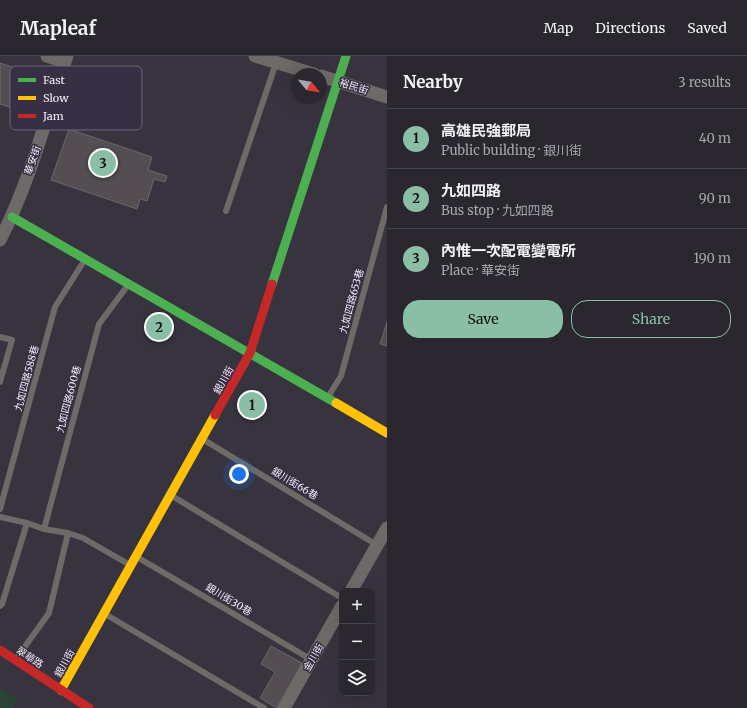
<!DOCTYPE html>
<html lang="en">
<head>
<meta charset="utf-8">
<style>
	body { margin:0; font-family:Merriweather,"Noto Sans TC",serif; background:#322f37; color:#f1f3f6 }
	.controls { position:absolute; right:12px; bottom:12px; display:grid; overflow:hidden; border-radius:8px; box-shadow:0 4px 16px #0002 }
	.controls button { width:36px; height:36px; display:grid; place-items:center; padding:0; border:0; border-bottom:1px solid #46444b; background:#2a272f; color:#f1f3f6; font:20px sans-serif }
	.compass { position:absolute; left:291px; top:12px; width:36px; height:36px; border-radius:50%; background:#2a272f; box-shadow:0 4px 16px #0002; rotate:120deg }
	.you { position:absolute; left:239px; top:418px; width:14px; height:14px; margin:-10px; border:3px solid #fff; border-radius:50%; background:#1a73e8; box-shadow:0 0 0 6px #1a73e833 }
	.badge { display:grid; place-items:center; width:26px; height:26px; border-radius:50%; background:#8abfa5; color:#111; font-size:13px; font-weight:700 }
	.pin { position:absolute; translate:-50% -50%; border:2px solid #fff; box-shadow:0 1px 4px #0006 }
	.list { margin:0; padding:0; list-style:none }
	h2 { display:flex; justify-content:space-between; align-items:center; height:52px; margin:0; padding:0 16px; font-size:17px }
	h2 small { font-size:13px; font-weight:400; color:#a5a5aa }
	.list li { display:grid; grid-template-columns:26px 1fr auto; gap:12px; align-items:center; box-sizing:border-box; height:60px; padding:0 16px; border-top:1px solid #46444b }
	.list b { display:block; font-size:15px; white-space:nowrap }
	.list p { margin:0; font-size:13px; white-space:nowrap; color:#a5a5aa }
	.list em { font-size:13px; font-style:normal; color:#a5a5aa }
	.actions { display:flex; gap:8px; padding:12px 16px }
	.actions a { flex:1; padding:9px 0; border:1px solid #8abfa5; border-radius:16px; text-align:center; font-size:14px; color:#8abfa5 }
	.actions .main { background:#8abfa5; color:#111 }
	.icon { flex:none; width:22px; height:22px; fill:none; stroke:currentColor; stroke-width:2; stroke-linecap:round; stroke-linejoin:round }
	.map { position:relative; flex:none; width:387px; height:652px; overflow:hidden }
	header { display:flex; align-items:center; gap:24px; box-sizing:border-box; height:56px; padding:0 20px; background:#2a272f; border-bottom:1px solid #46444b }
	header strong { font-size:19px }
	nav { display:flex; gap:22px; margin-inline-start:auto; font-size:14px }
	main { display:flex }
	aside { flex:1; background:#2a272f }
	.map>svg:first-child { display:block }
	.green { fill:#294435 }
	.building { fill:#544e52; stroke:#6c6668 }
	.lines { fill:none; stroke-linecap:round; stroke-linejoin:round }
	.lane { stroke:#6d6a67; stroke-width:6 }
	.street { stroke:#6d6a67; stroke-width:13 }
	.fast { stroke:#4caf50; stroke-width:9 }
	.slow { stroke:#ffc107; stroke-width:9 }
	.jam { stroke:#c62828; stroke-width:9 }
	.labels { text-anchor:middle; stroke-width:3; stroke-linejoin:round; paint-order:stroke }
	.street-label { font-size:10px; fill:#f0ebf8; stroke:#372f43 }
	.key { fill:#372f43; stroke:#6e6779; stroke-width:1 }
	.key-label { font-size:11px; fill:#f0ebf8 }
</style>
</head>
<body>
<header>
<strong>Mapleaf</strong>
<nav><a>Map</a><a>Directions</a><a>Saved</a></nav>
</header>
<main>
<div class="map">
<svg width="387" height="652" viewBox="0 0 387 652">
	<rect width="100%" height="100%" fill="#38343f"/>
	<path class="green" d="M 0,633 L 18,644 L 13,652 L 0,652 Z"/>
	<path class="building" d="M 0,7 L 43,21 L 31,58 L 0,48 Z
		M 69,73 L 152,101 L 148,114 L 167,120 L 165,126 L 154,123 L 147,145 L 140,143 L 137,153 L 51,124 Z
		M 387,266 L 387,290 L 380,288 Z
		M 271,590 L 302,607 L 277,652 L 260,642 L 275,616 L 261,608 Z"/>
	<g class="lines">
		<path class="lane" d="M 226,155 L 276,7
			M 0,281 L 12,284 L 0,326
			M 328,341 L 341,320 L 387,151
			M 204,384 L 377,489
			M 172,440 L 342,542
			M 0,453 L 55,251 L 84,205
			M 0,461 L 27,467 L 44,473 L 68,477 L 83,482 L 130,509
			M 44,473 L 99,268 L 128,229
			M 137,501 L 312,604
			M 0,550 L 2,548 L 27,467
			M 105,558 L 264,652
			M 16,603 L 49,557 L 68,477"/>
		<path class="street" d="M 47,0 L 65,6
			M 255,0 L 314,18
			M 321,20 L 387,41
			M 0,184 C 30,126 46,61 67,0
			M 351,535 L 387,472
			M 284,652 L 342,550"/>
		<path class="fast" d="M 12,161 L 336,347
			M 272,228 L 346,0"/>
		<path class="slow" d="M 336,347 L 387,377
			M 61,634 L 215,359"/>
		<path class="jam" d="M 215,359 L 250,297 L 272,228
			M 0,594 L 89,652"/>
	</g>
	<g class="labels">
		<g class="street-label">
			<text transform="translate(354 30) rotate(18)" y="4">裕民街</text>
			<text transform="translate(32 104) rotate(-71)" y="4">華安街</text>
			<text transform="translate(351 245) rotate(-75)" y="4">九如四路653巷</text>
			<text transform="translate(26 322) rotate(-75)" y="4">九如四路588巷</text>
			<text transform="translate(223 324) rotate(-61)" y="4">銀川街</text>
			<text transform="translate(68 343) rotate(-75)" y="4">九如四路600巷</text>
			<text transform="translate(295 427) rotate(31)" y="4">銀川街66巷</text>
			<text transform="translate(229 543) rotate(31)" y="4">銀川街30巷</text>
			<text transform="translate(30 601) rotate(33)" y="4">翠華路</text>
			<text transform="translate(313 601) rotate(-60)" y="4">金川街</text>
			<text transform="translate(64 607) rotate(-61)" y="4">銀川街</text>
		</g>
	</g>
	<rect x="10" y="10" width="132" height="64" rx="6" class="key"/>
	<rect x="18" y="22" width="18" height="4" fill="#4caf50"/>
	<rect x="18" y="40" width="18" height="4" fill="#ffc107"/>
	<rect x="18" y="58" width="18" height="4" fill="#c62828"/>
	<g class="key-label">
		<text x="43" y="28">Fast</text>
		<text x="43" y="46">Slow</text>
		<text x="43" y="64">Jam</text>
	</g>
</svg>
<div class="controls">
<button>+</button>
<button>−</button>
<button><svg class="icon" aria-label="layers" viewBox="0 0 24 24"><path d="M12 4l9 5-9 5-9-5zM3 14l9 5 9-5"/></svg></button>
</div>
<svg class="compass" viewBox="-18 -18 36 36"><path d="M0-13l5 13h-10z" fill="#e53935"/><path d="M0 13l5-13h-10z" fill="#a5a5aa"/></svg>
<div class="you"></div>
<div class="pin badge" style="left:252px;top:349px">1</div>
<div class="pin badge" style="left:159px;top:271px">2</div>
<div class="pin badge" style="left:103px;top:107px">3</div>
</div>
<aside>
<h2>Nearby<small>3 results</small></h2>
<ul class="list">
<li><span class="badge">1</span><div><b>高雄民強郵局</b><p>Public building · 銀川街</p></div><em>40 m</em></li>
<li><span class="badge">2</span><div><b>九如四路</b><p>Bus stop · 九如四路</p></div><em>90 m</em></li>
<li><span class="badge">3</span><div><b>內惟一次配電變電所</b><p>Place · 華安街</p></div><em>190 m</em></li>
</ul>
<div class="actions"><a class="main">Save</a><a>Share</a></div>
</aside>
</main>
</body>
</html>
